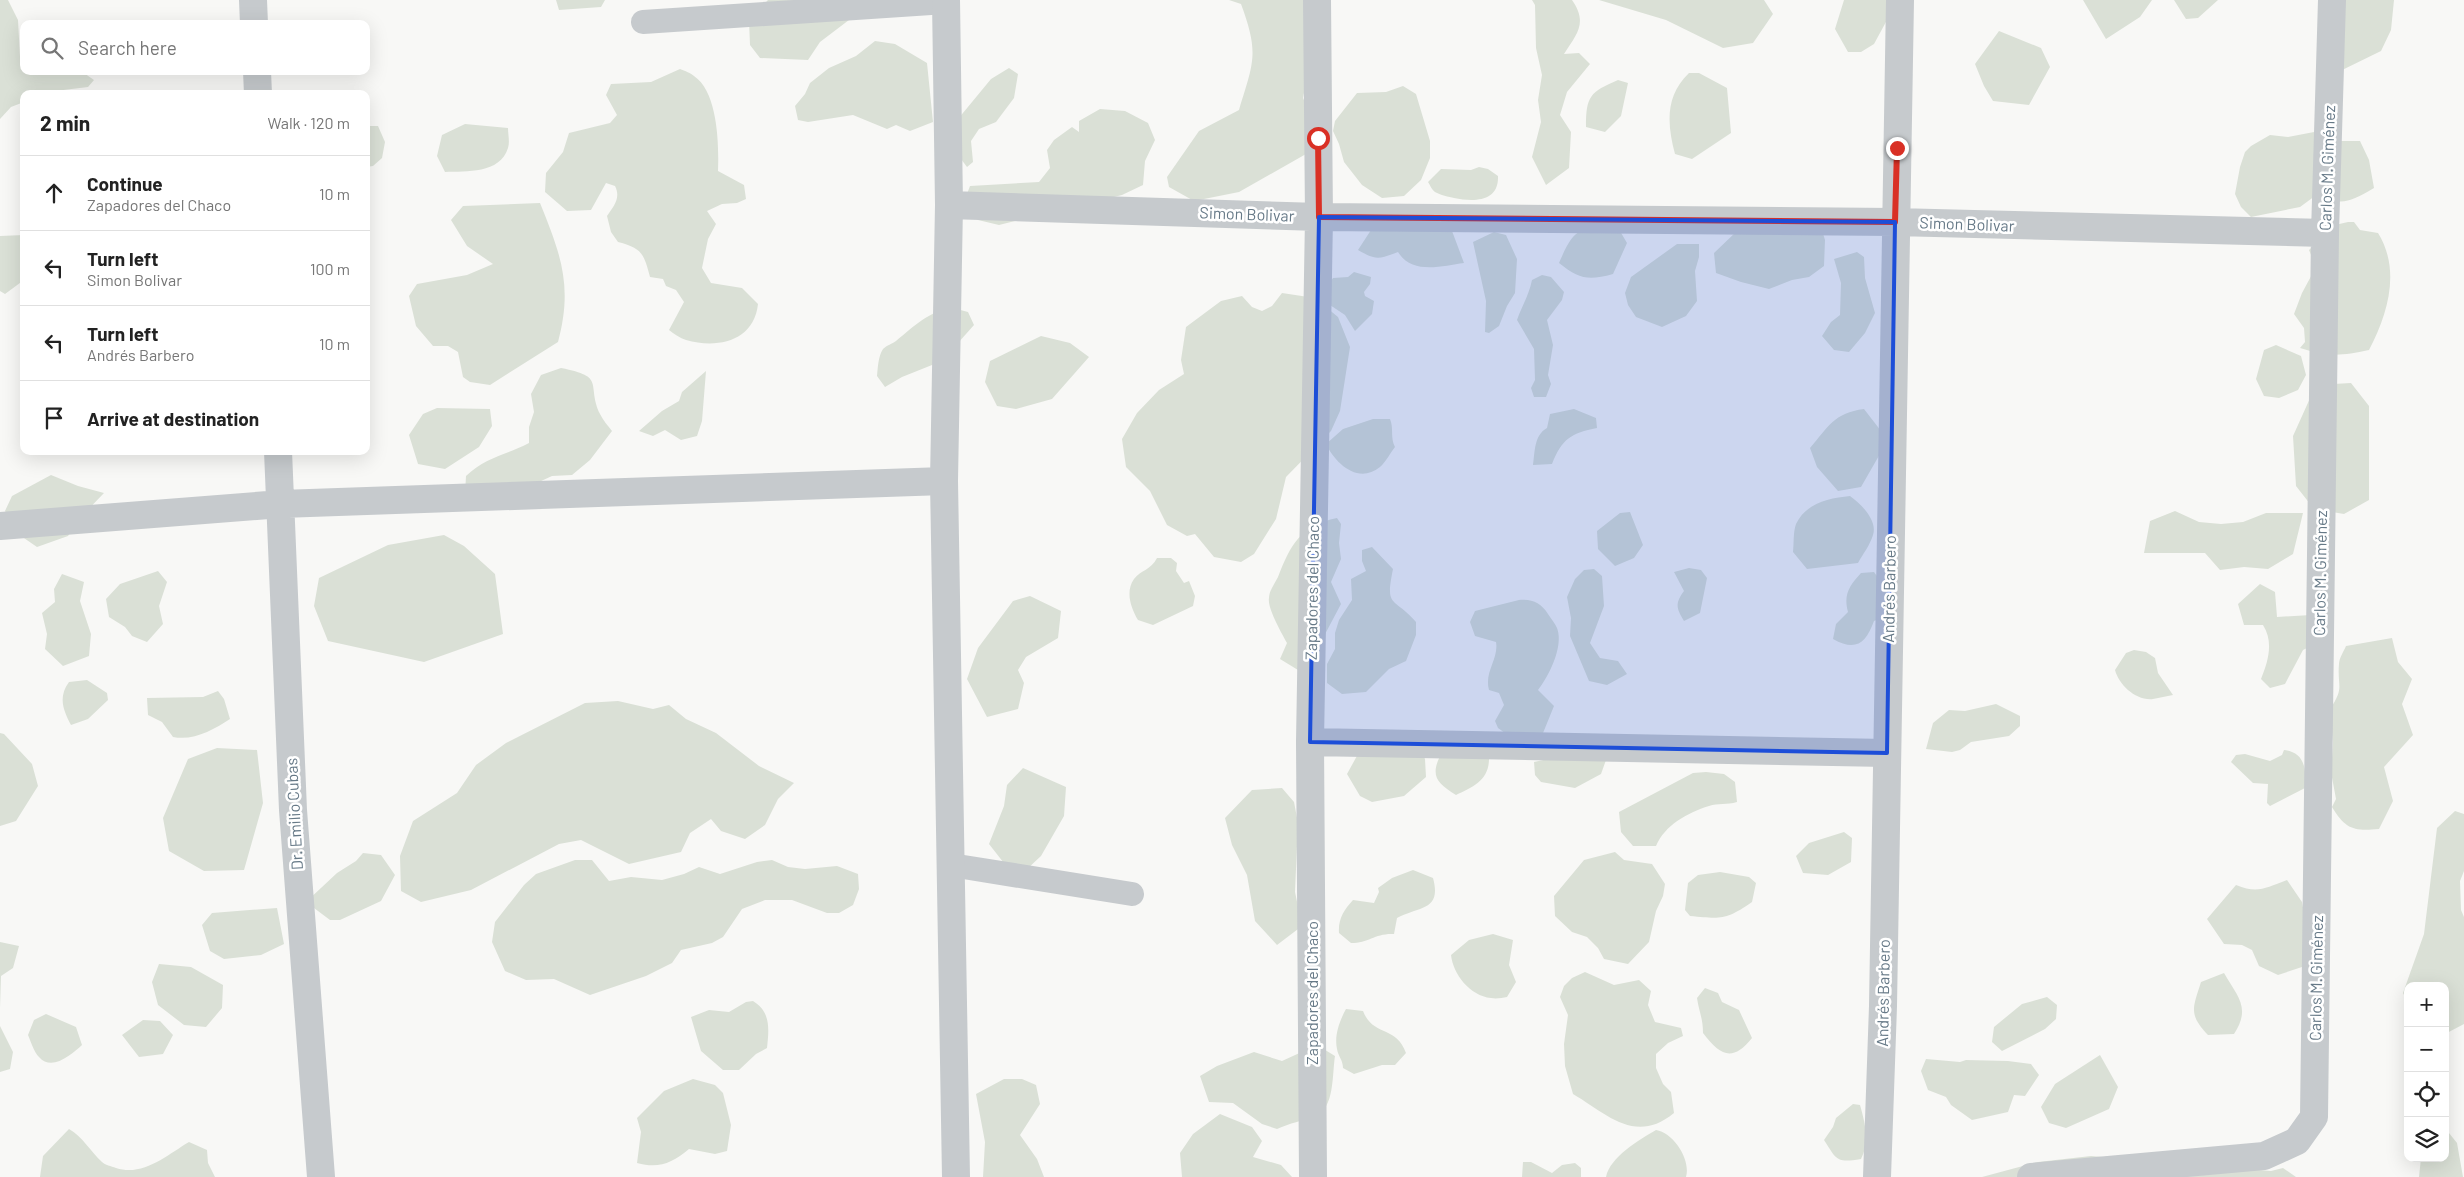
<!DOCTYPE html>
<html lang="en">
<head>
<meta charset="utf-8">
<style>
	body { margin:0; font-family:Barlow,sans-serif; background:#f6f6f6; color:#222 }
	.controls { position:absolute; right:15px; bottom:15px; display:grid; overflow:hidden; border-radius:10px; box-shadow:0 5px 20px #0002 }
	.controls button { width:45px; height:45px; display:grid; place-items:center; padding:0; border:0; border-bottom:1px solid #e0e0e0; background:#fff; color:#222; font:25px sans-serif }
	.stop { position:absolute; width:15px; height:15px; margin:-11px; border:4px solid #d93025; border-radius:50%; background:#fff }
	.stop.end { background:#d93025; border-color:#fff; box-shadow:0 1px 5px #0008 }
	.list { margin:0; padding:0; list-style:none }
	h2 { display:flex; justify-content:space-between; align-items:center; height:65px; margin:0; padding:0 20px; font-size:21px }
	h2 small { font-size:16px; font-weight:400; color:#767676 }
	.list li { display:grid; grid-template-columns:32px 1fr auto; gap:15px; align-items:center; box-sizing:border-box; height:75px; padding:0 20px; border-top:1px solid #e0e0e0 }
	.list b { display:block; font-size:19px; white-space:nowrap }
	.list p { margin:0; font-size:16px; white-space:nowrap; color:#767676 }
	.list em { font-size:16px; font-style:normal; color:#767676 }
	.icon { flex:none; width:28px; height:28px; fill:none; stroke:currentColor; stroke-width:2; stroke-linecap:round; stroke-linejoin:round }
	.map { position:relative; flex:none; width:2464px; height:1177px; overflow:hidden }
	.search { position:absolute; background:#fff; box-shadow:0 5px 20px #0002; left:20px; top:20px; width:350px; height:55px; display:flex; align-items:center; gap:12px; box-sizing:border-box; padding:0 18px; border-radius:10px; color:#767676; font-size:19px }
	.panel { position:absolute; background:#fff; box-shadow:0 5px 20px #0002; left:20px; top:90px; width:350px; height:365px; border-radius:10px }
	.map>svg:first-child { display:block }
	.green { fill:#dae0d6 }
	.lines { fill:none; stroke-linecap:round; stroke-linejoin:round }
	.service { stroke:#c6cacd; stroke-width:24 }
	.minor { stroke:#c6cacd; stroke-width:28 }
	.route { stroke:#d93025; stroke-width:6 }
	.marked { fill:#1d4ed8; fill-opacity:0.2; stroke:#1d4ed8; stroke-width:4; stroke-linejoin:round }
	.labels { text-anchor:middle; stroke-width:5; stroke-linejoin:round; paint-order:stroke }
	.street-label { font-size:16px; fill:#667987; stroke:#fff }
</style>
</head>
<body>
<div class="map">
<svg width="2464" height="1177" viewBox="0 0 2464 1177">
	<rect width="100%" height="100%" fill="#f8f8f6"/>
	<path class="green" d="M 0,0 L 8,0 L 18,20 L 20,57 L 24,58 L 24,71 L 81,71 L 94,80 L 88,87 C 66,89 45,94 24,94 L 24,102 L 11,107 L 0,119 Z
		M 556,0 L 605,0 L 601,7 L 559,10 Z
		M 768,0 L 881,0 L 874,1 L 820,42 L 808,60 L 760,58 L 750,45 L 749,20 Z
		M 1229,0 L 1322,0 L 1303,98 L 1319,132 L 1306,154 L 1239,192 L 1194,201 L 1169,187 L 1167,177 L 1199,131 L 1239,110 C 1254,61 1259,53 1241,4 Z
		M 1532,0 L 1572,0 C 1588,23 1577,34 1564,54 L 1579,53 L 1590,64 L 1567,92 L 1560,115 L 1571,132 L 1569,168 L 1546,185 L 1532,157 L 1541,122 L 1538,100 L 1542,75 L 1536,48 L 1535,5 Z
		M 1599,0 L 1764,0 L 1773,14 L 1753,43 L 1723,48 L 1666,20 Z
		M 1844,0 L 1891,0 L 1893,9 L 1874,44 L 1861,52 L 1848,52 L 1835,29 Z
		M 2083,0 L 2152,0 L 2140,17 L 2106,39 Z
		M 2174,0 L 2218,0 L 2198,18 L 2186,19 Z
		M 2332,0 L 2394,0 L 2391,30 L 2381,51 L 2334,74 Z
		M 1999,31 L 2041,48 L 2050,67 L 2029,105 L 1993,101 L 1984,86 L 1975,64 Z
		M 875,41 L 895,44 L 927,63 L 933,122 L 910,131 L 896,125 L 887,129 L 853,115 L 808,122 L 798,120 L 795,106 L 805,94 L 810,83 L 829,68 L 856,56 Z
		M 1009,68 L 1018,74 L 1014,98 L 996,122 L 979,129 L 971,141 L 973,162 L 967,167 L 955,151 L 958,119 L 991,79 Z
		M 680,69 C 685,71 691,73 694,76 C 718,92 719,145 718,171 L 744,185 L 746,199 L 737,203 L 722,204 L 707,211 L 716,224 L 708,239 L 702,268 L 711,283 L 742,288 L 758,304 C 754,341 718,349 686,340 C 680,338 674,334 669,330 L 684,302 L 676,290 L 666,286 L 663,279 L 650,277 C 644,254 642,248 618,242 L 611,232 L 607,216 C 614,206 621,198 615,186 L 606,183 L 591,210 L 567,211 L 545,192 L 546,173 L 563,152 L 569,133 L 610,123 L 617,115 L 606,95 L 611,84 L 651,82 Z
		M 1689,73 L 1699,73 L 1727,88 L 1731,133 L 1692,159 L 1675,154 C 1667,124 1665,96 1689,73 Z
		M 1618,80 L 1628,83 L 1621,116 L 1605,132 L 1586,127 C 1586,96 1590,92 1618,80 Z
		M 1403,86 L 1416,94 L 1430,141 L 1430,158 L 1421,180 L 1404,196 L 1382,198 L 1362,185 L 1344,162 L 1339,144 L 1333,131 L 1335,121 L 1357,93 L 1386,92 Z
		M 1100,109 L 1125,111 L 1148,123 L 1155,140 L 1145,161 L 1143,185 L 1122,195 L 999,225 L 978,220 L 964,202 L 970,186 L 1039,182 L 1050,168 L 1047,150 L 1054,140 L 1072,127 L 1079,132 L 1079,121 Z
		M 465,124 L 508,128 C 508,134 510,142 508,148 C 500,174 466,171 445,172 L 437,156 L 442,135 Z
		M 366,126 L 378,126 L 385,142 L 382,158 L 373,166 L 366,167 Z
		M 2314,132 L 2336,141 L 2360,141 L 2369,160 L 2374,188 C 2348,203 2344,205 2315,196 L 2300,207 L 2251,217 L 2241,207 L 2235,194 L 2240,167 L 2245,152 L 2251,146 L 2270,135 L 2288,137 Z
		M 1479,167 L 1488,169 L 1498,176 C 1499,202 1474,202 1454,198 C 1449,197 1440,195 1435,192 C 1432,190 1430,185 1428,182 L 1441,169 L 1471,170 Z
		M 540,203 C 561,255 573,286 558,342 L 490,385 L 470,382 L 463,377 L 458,352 L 448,346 L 433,346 L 416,326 L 409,296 L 417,284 L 467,275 L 493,264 L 467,246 L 451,220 L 463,206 Z
		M 2348,222 L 2354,222 L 2360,230 L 2378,233 C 2401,270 2388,314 2369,350 C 2341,356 2328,357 2300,348 L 2305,342 L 2304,328 L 2294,314 L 2302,293 L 2316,267 L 2309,250 L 2335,225 Z
		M 1820,224 L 1825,240 L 1824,266 L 1809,277 L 1792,280 L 1769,289 L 1741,282 L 1716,273 L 1714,253 L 1737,231 Z
		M 1617,226 L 1627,243 L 1613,274 C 1588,281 1579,279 1559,263 C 1575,226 1578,229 1617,226 Z
		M 1371,230 L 1452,231 L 1464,263 C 1442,266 1412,275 1398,252 C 1379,259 1377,261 1358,250 Z
		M 1494,232 L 1506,235 L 1517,259 L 1515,293 L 1507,306 L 1499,326 L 1489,333 L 1485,332 L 1486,301 L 1473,242 Z
		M 24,235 L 24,280 L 5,294 L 0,291 L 0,236 Z
		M 1677,244 L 1699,244 L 1699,257 L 1695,271 L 1697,301 L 1686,316 L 1662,327 L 1636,317 L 1628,305 L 1625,293 L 1631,277 Z
		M 1857,252 L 1864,257 L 1865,278 L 1875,313 L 1865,333 L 1849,352 L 1834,350 L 1822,336 L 1831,322 L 1840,315 L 1841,283 L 1834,259 Z
		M 1354,272 L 1371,277 L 1370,284 L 1364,292 L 1365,296 L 1374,301 L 1372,314 L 1355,331 L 1345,315 L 1327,303 L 1326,288 L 1333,278 L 1348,277 Z
		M 1542,275 L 1551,277 L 1564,292 L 1562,300 L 1547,320 L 1553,345 L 1548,375 L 1551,384 L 1546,397 L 1534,397 L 1531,388 L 1535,380 L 1534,349 L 1517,320 C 1522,306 1529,295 1532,280 Z
		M 1282,293 L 1315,298 L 1338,317 L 1350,347 L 1340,411 L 1331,431 L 1286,477 L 1276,519 L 1254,554 L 1241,562 L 1214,557 L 1195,534 L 1187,536 L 1167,525 L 1150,491 L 1126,467 L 1122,439 L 1137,413 L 1159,390 L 1184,374 L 1181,360 L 1186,327 L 1221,301 L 1242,296 L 1252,307 L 1262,311 L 1272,306 Z
		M 953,308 L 968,312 L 974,325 L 942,361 L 902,377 L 885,387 L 877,376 C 878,367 878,357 883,349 C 887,345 892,344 896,341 C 913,327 930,310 953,308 Z
		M 1041,336 L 1070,343 L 1089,357 L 1052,399 L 1016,409 L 997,406 L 985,382 L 990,361 Z
		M 2276,345 L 2301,356 L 2306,375 L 2298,390 L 2279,398 L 2264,396 L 2256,379 L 2264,350 Z
		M 561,368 C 607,377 586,384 600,414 C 603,420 608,426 612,431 L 590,460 L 572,475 L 552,476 L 539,482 L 465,494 L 466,476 C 485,457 506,455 529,443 L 529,427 L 534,412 L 531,394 L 541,375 Z
		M 706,371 L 702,421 L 697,436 L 681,440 L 665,430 L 653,436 L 639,431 L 662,411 L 679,401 L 682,392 Z
		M 2351,383 L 2369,406 L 2369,500 L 2344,514 L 2314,509 L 2296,486 L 2293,436 L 2316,385 Z
		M 437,408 L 490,409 L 492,426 L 479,447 L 445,469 L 418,464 L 409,435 L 423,414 Z
		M 1574,409 L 1596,418 L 1597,428 C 1571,433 1562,439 1552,464 L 1533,465 C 1535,452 1534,435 1547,428 L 1550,414 Z
		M 1864,409 L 1888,440 L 1861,487 L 1838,491 L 1817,467 L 1810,448 C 1829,426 1834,413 1864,409 Z
		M 1373,419 L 1390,419 C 1394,428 1390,438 1395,447 C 1390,453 1386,462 1380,467 C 1358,485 1335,463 1326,444 L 1343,429 Z
		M 51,475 L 78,486 L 104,493 L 80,518 L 68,536 L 37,547 L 21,536 L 5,511 L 12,496 Z
		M 1850,496 C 1860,503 1878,520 1873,535 C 1870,545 1863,554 1858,563 L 1807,569 L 1793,552 C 1794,544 1793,532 1796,524 C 1806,503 1829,498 1850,496 Z
		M 2175,511 L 2199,522 L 2221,524 L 2243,522 L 2266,513 L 2303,513 L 2293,554 L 2268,569 L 2244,567 L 2220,570 L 2205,553 L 2144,553 L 2150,521 Z
		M 1630,512 L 1643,545 L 1634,558 L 1615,566 L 1598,549 L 1597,531 L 1620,513 Z
		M 1337,518 L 1341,524 L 1339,543 L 1341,559 L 1331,582 L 1341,604 L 1323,638 L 1298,670 L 1280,659 L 1287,643 C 1282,634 1267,608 1269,598 C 1269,591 1275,583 1278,577 C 1291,544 1300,526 1337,518 Z
		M 444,535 L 464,546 L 495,574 L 503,634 L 424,662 L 328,641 L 314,606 L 319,578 L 388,545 Z
		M 1372,547 L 1393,569 C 1385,609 1393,596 1416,622 L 1416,635 L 1406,661 L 1389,669 L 1366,692 L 1342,694 L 1327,683 L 1327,664 L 1335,649 L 1335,633 L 1339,620 L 1352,600 L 1351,579 L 1366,571 L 1362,561 L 1362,550 Z
		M 1157,558 L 1171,558 L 1177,563 L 1176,571 L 1184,583 L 1189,581 L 1195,596 L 1193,606 L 1153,625 L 1138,620 C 1131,608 1125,592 1134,579 C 1141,570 1151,570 1157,558 Z
		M 1689,568 L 1701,570 L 1707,578 L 1700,613 L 1684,621 C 1676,608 1675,603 1684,591 L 1674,572 Z
		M 1594,569 L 1602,576 L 1604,606 L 1590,643 L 1600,658 L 1618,661 L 1627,674 L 1607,685 L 1589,681 L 1570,636 L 1571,618 L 1567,597 L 1575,579 L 1584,570 Z
		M 158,571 L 167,582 L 159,606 L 163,624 L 147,642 L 132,636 L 125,627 L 109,617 L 106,599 L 120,584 Z
		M 1874,572 L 1879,579 L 1879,619 L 1874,621 C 1866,643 1856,652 1833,639 L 1836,624 L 1848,612 C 1843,594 1850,585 1861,573 Z
		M 62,574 L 84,582 L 80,601 L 91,634 L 89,656 L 63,666 L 45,649 L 47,634 L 42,613 L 55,602 L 54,589 Z
		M 2260,584 L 2275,592 L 2277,617 L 2311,615 L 2319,642 L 2303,650 L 2285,684 L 2270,688 L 2261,679 C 2268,662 2274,642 2263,625 L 2244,625 L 2238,604 Z
		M 1030,596 L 1061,611 L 1058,638 L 1026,657 L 1018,670 L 1024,683 L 1018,709 L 987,717 L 967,679 L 978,648 L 1013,601 Z
		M 1519,600 C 1532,599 1541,603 1548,614 C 1551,619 1555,623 1557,628 C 1564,646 1549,676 1538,690 L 1554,706 L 1543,733 L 1509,736 L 1498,728 L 1495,721 L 1504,705 L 1499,693 L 1489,690 C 1484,672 1499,659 1496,642 L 1475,636 L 1470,622 L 1475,611 Z
		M 2392,638 L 2398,662 L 2412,679 L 2402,704 L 2413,735 L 2384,767 L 2393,801 L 2379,829 C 2354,831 2346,830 2332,807 L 2336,799 L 2331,772 L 2333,743 L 2330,709 C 2345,687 2337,687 2339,664 C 2339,658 2344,651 2346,646 Z
		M 2134,650 L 2146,652 L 2155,658 L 2158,673 L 2173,695 C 2166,696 2160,698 2153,699 C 2136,701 2119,685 2115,670 L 2126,653 Z
		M 87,680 L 107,693 L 108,700 L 88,719 L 71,725 C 63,710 58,697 69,682 Z
		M 218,691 L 224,699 L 230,719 C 213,730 194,741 173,737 L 162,722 L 148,715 L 147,698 L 203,697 Z
		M 618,701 L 653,709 L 669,705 L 686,719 L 716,733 L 759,766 L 794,783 L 778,799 L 765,825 L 745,839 L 721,831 L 711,819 L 690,833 L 681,852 L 629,864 L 581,840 L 559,844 L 471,890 L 421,902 L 401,891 L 400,856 L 413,821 L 457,793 L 476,765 L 506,743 L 585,703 Z
		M 1996,704 L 2020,716 L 2020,726 L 2009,736 L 1971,742 L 1960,750 L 1952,752 L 1926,749 L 1933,723 L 1949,710 L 1965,711 Z
		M 0,733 L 4,734 L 32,764 L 38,786 L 16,821 L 0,826 Z
		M 1417,742 L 1425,759 L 1426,777 L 1404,796 L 1372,802 L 1360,796 L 1347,774 L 1358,754 Z
		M 217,748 L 257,750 L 263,803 L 244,870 L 204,871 L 169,851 L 163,818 L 188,759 Z
		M 2284,750 C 2306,753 2306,770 2305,788 L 2270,806 L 2267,803 L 2268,784 L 2253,783 L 2231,762 L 2236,755 L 2245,754 L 2270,761 L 2282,755 Z
		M 1442,752 L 1476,753 L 1489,759 C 1489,780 1473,787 1456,795 C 1435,782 1430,775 1442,752 Z
		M 1553,758 L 1606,760 L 1601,774 L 1575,788 L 1541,782 L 1535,775 L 1534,762 Z
		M 1023,768 L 1066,787 L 1064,816 L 1041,856 L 1026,870 L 1007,867 L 989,844 L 1004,806 L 1007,785 Z
		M 1706,772 L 1724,774 L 1735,782 L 1737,802 C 1727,805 1718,803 1709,806 C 1687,813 1665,825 1656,846 L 1633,846 L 1621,832 L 1619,812 L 1693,773 Z
		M 1282,788 L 1294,802 L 1298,823 L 1295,892 L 1302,926 L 1277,945 L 1255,921 L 1247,875 L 1232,845 L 1225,818 L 1252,790 Z
		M 2455,811 L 2464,814 L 2464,871 L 2460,881 L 2461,910 L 2464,917 L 2464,1024 L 2445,1034 L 2445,986 L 2408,986 L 2408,1003 L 2403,993 L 2424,934 L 2437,828 Z
		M 1844,832 L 1852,838 L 1851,862 L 1828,875 L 1803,873 L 1796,856 L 1809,843 Z
		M 1615,852 L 1624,860 L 1652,864 L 1665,884 L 1663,896 L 1656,911 L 1649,942 L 1628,964 L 1604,959 L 1598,948 L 1587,937 L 1572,932 L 1555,916 L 1554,896 L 1584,860 Z
		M 363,853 L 381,855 L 395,875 L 381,901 L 340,920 L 330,920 L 306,902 L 337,873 L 356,861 Z
		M 575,860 L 592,860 L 609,881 L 631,877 L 662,880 L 684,874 L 699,867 L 720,874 L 757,862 L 772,860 L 788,867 L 805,869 L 837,866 L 858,874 L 859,889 L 853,905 L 839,913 L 827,913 L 792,900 L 765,900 L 742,909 L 723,937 L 712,943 L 681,950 L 672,963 L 646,976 L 590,995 L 554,979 L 526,980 L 505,971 L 492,942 L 495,922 L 524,885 L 536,874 Z
		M 1413,870 L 1433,878 C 1442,911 1419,906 1397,918 L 1394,934 C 1375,933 1369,943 1351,943 L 1339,933 C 1338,919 1344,910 1353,900 L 1374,903 L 1379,892 L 1378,888 L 1392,878 Z
		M 1720,872 L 1749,877 L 1756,883 L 1752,902 C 1726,920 1722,919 1690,916 L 1685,910 L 1688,883 L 1698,875 Z
		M 2287,880 L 2302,902 L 2305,919 L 2305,966 L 2278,975 L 2259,966 L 2252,950 L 2242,945 L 2224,944 L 2207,919 L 2236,885 C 2258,894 2265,888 2287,880 Z
		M 277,908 L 284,944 L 261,955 L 224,959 L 210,951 L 202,925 L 212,913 Z
		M 1493,934 L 1513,940 L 1509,965 L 1516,982 L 1507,997 C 1502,998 1496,999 1491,998 C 1470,996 1453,974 1451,955 L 1469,940 Z
		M 0,942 L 19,946 L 13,968 L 1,976 L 0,1008 Z
		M 159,964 L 191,967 L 223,985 L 222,1008 L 206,1027 L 184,1025 L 158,1005 L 152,982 Z
		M 1585,972 L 1614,985 L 1639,980 L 1651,991 L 1648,1005 L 1655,1022 L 1681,1028 L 1683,1036 L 1668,1043 L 1656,1054 L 1656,1068 L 1663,1084 L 1671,1092 L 1674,1113 C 1635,1145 1607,1114 1573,1094 L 1565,1066 L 1564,1044 L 1568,1015 L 1560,997 L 1564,986 L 1572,978 Z
		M 2224,973 C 2238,997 2251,1008 2234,1034 L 2208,1035 C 2188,1014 2193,1008 2201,982 Z
		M 1705,988 L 1718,993 L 1722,1002 L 1739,1010 L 1752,1038 C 1732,1063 1720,1055 1703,1033 C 1703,1018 1699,1012 1697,998 Z
		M 2047,997 L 2057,1005 L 2056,1019 L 2045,1029 L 2002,1051 L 1992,1042 L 1994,1027 L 2022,1004 Z
		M 753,1001 C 771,1012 769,1029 767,1048 L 756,1054 L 739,1070 L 723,1070 L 701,1051 L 691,1017 L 709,1010 L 729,1012 L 746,1002 Z
		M 1346,1009 L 1363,1011 C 1373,1037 1396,1025 1406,1053 L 1395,1065 L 1382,1065 L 1354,1074 L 1343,1068 C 1343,1060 1338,1056 1337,1049 C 1334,1035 1340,1020 1346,1009 Z
		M 46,1014 L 76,1027 L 82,1045 C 72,1054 52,1072 39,1057 C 34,1052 31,1042 28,1035 L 34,1020 Z
		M 143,1020 L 160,1021 L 173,1035 L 163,1054 L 139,1057 L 122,1035 Z
		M 0,1026 L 13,1052 L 10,1069 L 0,1072 Z
		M 1317,1045 L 1335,1056 C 1332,1074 1335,1109 1315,1116 C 1302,1121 1290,1123 1277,1129 L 1262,1124 L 1233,1103 L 1209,1102 L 1200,1076 L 1217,1066 L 1254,1052 L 1282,1061 Z
		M 2100,1055 L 2118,1087 L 2109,1109 L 2066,1128 L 2049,1123 L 2041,1107 L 2055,1084 Z
		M 1926,1059 L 1960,1062 L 1966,1060 L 2008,1061 L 2031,1064 L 2039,1075 L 2025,1096 L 2014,1095 L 2008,1112 L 1972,1120 L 1951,1105 L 1946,1097 L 1928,1090 L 1921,1071 Z
		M 693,1079 L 715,1085 L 723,1093 L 731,1125 L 727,1151 L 715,1154 L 689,1149 C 672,1163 659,1169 637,1163 L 641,1132 L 637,1118 L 664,1091 Z
		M 1004,1079 L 1022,1079 L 1036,1085 L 1040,1104 L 1020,1135 L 1037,1159 L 1044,1177 L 983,1177 L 985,1142 L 976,1094 Z
		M 1853,1104 L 1860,1105 C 1865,1123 1870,1142 1861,1159 C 1836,1163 1837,1160 1824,1140 L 1833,1127 L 1836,1118 Z
		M 1220,1114 L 1252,1127 L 1262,1141 L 1253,1157 L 1281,1165 L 1292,1177 L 1182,1177 L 1180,1153 L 1193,1134 Z
		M 2445,1128 L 2457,1143 L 2463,1177 L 2419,1177 L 2421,1158 L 2445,1158 Z
		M 69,1129 C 83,1137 90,1151 102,1162 C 105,1165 111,1166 116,1168 C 143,1177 167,1155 189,1142 L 207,1150 L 208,1163 L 215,1177 L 40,1177 L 43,1156 Z
		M 1656,1130 C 1674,1133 1691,1160 1686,1177 L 1606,1177 C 1610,1157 1639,1140 1656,1130 Z
		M 2091,1156 L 2271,1171 L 2283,1168 L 2296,1177 L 1982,1177 L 2038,1162 Z
		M 1523,1162 L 1531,1162 L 1552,1173 L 1562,1165 L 1575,1163 L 1581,1168 L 1581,1177 L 1522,1177 Z"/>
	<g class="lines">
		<path class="service" d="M 643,22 L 946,2
			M 951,865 L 1132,894"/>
		<path class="minor" d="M 253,0 L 254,24
			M 946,0 L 949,205 L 944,481 L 956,1177
			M 257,71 L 258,94
			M 949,205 L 1319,217 L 1895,222 L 2325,233
			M 278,451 L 293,810 L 321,1177
			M 0,526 L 281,504 L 944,481
			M 1310,742 L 1887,753
			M 1313,1177 L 1310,742 L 1319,217 L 1317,0
			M 1877,1177 L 1883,1006 L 1900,0
			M 2031,1177 L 2264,1156 L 2297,1141 L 2314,1117 L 2325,233 L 2332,0"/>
	</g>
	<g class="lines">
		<path class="route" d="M 1318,138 L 1319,217 L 1895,222 L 1897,148"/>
	</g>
	<path class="marked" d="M 1319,217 L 1895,222 L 1887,753 L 1310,742 Z"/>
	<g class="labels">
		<g class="street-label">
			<text transform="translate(2327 168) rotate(-88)" y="6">Carlos M. Giménez</text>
			<text transform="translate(1247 214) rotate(2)" y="6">Simon Bolivar</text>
			<text transform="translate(1967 224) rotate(2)" y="6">Simon Bolivar</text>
			<text transform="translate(2320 573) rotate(-89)" y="6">Carlos M. Giménez</text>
			<text transform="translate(1312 588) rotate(-89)" y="6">Zapadores del Chaco</text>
			<text transform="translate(1889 589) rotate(-89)" y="6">Andrés Barbero</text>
			<text transform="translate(294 814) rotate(-93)" y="6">Dr. Emilio Cubas</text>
			<text transform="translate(2316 978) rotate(-89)" y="6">Carlos M. Giménez</text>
			<text transform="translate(1312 993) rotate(-90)" y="6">Zapadores del Chaco</text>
			<text transform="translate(1883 993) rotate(-89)" y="6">Andrés Barbero</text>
		</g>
	</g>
</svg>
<div class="controls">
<button>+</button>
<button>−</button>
<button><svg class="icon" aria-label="locate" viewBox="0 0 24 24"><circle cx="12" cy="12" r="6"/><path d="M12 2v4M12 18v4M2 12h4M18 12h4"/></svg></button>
<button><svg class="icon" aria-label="layers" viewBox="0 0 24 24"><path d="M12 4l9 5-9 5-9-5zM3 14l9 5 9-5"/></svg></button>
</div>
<div class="stop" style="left:1318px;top:138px"></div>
<div class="stop end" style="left:1897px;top:148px"></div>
<div class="search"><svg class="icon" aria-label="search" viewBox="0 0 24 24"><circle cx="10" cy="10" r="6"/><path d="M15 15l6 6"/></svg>Search here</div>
<section class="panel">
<h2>2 min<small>Walk · 120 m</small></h2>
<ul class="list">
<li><svg class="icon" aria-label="ahead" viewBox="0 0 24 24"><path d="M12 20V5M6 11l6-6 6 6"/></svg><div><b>Continue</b><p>Zapadores del Chaco</p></div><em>10 m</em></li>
<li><svg class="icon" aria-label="left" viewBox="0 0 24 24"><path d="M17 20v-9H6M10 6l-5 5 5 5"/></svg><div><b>Turn left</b><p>Simon Bolivar</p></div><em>100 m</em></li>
<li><svg class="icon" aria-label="left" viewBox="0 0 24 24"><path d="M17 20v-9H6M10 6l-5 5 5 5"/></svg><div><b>Turn left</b><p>Andrés Barbero</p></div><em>10 m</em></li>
<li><svg class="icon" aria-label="arrive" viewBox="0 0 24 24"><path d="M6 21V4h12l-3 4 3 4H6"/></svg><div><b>Arrive at destination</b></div></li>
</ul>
</section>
</div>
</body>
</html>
